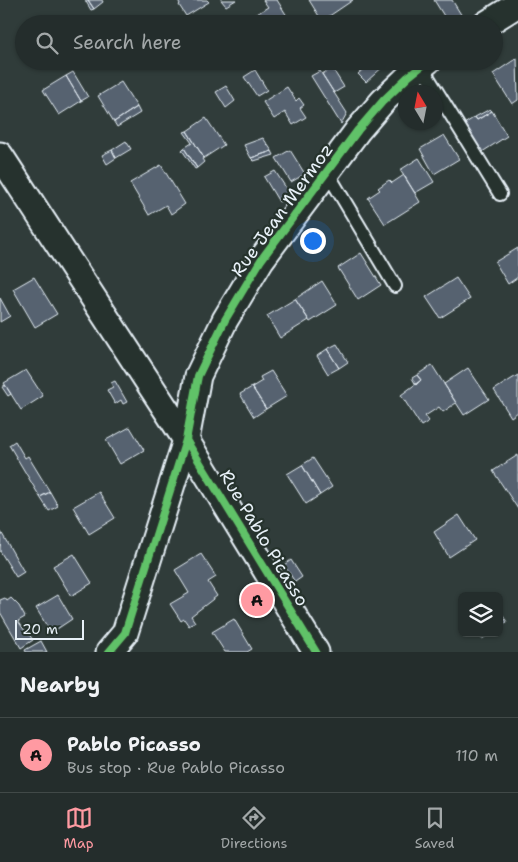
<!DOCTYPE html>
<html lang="en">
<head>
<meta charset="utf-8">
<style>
	body { margin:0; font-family:"Shantell Sans",sans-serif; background:#2c3534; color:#f1f3f6 }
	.controls { position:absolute; right:15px; bottom:15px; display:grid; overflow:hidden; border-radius:8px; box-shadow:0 1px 4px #0004 }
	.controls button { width:45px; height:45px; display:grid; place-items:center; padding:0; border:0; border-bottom:1px solid #414948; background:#242d2c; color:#f1f3f6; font:25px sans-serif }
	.compass { position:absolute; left:398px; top:85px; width:45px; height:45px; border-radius:50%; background:#242d2c; box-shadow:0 1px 4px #0004; rotate:350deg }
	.scale { position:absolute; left:15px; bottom:12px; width:69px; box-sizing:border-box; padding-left:5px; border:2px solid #e8f1f8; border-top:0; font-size:14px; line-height:18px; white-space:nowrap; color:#e8f1f8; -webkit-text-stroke:4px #26332d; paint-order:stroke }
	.you { position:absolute; left:312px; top:240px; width:18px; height:18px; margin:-12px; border:4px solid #fff; border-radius:50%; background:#1a73e8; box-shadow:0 0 0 8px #1a73e833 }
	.badge { display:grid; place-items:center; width:32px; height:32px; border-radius:50%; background:#ff9aa2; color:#111; font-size:16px; font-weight:700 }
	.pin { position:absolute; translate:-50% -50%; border:2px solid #fff; box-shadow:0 1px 5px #0006 }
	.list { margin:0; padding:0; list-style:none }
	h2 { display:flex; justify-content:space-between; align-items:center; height:65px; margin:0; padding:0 20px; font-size:21px }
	h2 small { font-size:16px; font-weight:400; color:#a3a8a9 }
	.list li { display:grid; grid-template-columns:32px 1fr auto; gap:15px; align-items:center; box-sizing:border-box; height:75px; padding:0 20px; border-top:1px solid #414948 }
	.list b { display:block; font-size:19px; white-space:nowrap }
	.list p { margin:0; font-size:16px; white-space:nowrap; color:#a3a8a9 }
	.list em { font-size:16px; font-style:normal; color:#a3a8a9 }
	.icon { flex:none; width:28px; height:28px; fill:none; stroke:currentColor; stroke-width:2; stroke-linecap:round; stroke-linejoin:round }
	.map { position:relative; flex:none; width:518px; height:652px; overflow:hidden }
	.search { position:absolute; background:#242d2c; box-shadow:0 1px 4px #0004; left:15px; right:15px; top:15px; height:55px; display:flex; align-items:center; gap:12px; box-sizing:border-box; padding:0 18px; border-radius:28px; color:#a3a8a9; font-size:19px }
	.sheet { height:140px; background:#242d2c }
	nav { display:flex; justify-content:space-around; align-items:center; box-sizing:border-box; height:70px; border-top:1px solid #414948; background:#242d2c; font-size:14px; color:#a3a8a9 }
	nav a { display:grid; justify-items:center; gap:2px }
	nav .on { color:#ff9aa2 }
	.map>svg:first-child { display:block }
	.building { fill:#566270; stroke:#e8f1f8 }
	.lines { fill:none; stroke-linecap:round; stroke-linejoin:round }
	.service-casing { stroke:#e8f1f8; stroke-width:16 }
	.minor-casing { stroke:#e8f1f8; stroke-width:29 }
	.service { stroke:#26332d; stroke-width:12 }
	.minor { stroke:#26332d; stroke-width:25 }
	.cycleway-casing { stroke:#26332d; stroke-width:11 }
	.cycleway { stroke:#61c268; stroke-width:8 }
	.labels { text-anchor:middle; stroke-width:4.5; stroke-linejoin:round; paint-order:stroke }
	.street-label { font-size:18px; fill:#e8f1f8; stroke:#26332d }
</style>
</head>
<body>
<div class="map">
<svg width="518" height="652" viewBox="0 0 518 652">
	<rect width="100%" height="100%" fill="#303c3a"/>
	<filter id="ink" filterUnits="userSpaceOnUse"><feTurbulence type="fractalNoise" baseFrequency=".02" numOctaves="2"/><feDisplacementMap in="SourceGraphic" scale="10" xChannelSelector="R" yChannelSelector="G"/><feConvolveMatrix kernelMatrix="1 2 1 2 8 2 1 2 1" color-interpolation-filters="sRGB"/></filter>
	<g filter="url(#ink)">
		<path class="building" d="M 85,0 L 88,0 L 94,9 L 91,10 Z
			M 88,0 L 102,0 L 103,2 L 94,9 Z
			M 178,0 L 207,0 L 209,2 L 186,16 L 179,5 L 180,4 Z
			M 221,0 L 236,0 L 226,6 Z
			M 263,0 L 277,0 L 292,24 L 261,24 L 255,15 L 268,7 Z
			M 309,0 L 353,0 L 322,21 Z
			M 434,0 L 452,0 L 465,21 L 459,24 L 449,24 Z
			M 517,58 L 518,100 L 512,104 L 493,74 Z
			M 372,61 L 382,61 L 385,65 L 366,82 L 358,74 Z
			M 332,68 L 344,87 L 334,93 L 322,74 Z
			M 255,70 L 267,90 L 257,96 L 244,77 Z
			M 320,71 L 347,113 L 341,124 L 311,76 Z
			M 73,72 L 88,97 L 81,101 L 66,76 Z
			M 66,76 L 81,101 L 59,115 L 43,90 Z
			M 121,82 L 137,107 L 114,122 L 98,96 Z
			M 226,86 L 235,101 L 226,108 L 216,92 Z
			M 287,87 L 296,101 L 299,98 L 304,105 L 300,108 L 306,117 L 293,125 L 285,112 L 274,119 L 263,102 Z
			M 137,107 L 140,113 L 117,127 L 114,122 Z
			M 490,109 L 492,111 L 477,120 L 475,117 Z
			M 492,111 L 507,136 L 479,154 L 461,126 L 475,117 L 477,120 Z
			M 206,118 L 224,145 L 204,158 L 187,131 Z
			M 187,131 L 204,158 L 202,159 L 204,162 L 197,168 L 184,148 L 192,143 L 184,132 Z
			M 444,135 L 459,159 L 434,174 L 420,149 Z
			M 263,138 L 272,151 L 251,158 L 244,145 Z
			M 126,141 L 131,149 L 116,158 L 112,150 Z
			M 184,148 L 197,168 L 195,169 L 182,150 Z
			M 112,150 L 116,158 L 107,164 L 102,155 Z
			M 290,150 L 305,174 L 291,182 L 276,158 Z
			M 272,151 L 274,155 L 254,161 L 251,158 Z
			M 419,158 L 434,182 L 415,193 L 400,170 Z
			M 161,165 L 185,204 L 171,214 L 166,205 L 149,215 L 130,183 Z
			M 275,171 L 290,194 L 279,202 L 264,177 Z
			M 404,175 L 420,202 L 385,224 L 368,198 L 380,190 L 378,188 L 389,180 L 392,183 Z
			M 518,248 L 518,277 L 508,284 L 495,262 Z
			M 361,253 L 381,285 L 358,300 L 338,268 Z
			M 34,277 L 57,314 L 35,327 L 13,289 Z
			M 456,278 L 470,299 L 440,318 L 426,297 Z
			M 322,281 L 337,305 L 310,322 L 295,299 Z
			M 0,298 L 10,316 L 0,322 Z
			M 295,299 L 309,320 L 280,338 L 267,316 Z
			M 337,344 L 348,362 L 339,368 L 327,349 Z
			M 327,349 L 339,368 L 328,374 L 317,356 Z
			M 432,365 L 456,403 L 443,412 L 439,407 L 425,416 L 429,421 L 421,426 L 401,395 L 421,380 L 417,375 Z
			M 468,368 L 489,399 L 464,415 L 444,384 Z
			M 26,370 L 43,396 L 21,410 L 4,383 Z
			M 271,371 L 287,396 L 266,409 L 252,387 L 262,381 L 260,377 Z
			M 417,375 L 421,380 L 416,385 L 412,378 Z
			M 518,375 L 518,412 L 511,417 L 494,390 Z
			M 115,381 L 127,402 L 123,404 L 121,400 L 115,404 L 107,390 L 113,387 L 111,383 Z
			M 5,385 L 11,394 L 8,396 L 2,387 Z
			M 252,387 L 266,409 L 254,417 L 240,394 Z
			M 130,427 L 144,450 L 120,464 L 106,440 Z
			M 15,441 L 25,458 L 28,456 L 50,492 L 40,497 L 9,445 Z
			M 518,455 L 518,509 L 493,471 Z
			M 313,458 L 332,487 L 320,495 L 302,465 Z
			M 302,465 L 320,495 L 306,504 L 287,474 Z
			M 50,492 L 58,506 L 49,511 L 40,497 Z
			M 99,492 L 115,518 L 89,534 L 73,507 Z
			M 459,515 L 475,540 L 449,557 L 434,532 Z
			M 1,532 L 24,572 L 16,577 L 0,551 Z
			M 74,554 L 92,583 L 71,596 L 53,566 Z
			M 201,554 L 216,577 L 208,582 L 217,596 L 191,616 L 195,622 L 189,626 L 184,619 L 181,621 L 170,604 L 189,593 L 175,570 Z
			M 291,560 L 302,577 L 295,582 L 284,565 Z
			M 58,595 L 72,619 L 51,633 L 36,608 Z
			M 5,598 L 7,601 L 11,598 L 19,606 L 25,617 L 18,621 L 25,631 L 26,630 L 33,640 L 21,648 L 0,612 L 0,600 Z
			M 499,610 L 507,622 L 499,628 Z
			M 234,619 L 252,649 L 247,652 L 225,652 L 212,632 Z
			M 478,633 L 491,633 L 482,639 Z
			M 41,641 L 47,652 L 26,652 L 25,650 Z"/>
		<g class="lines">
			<g class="service-casing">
				<path id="service" d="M 421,66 L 500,194
					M 327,172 L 395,286"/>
			</g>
			<g class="minor-casing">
				<path id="minor" d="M 486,24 L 518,4
					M 0,155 L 186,440 L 316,652
					M 109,652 L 125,633 L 186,440 L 198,376 L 225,320 L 261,260 L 358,130 L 383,101 L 408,77 L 428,61"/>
			</g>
			<use href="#service" class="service"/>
			<use href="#minor" class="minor"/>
			<g class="cycleway-casing">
				<path id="cycleway" d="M 186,440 L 316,652
					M 109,652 L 125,633 L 186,440 L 198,376 L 225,320 L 261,260 L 358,130 L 383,101 L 408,77 L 428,61"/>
			</g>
			<use href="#cycleway" class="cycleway"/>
		</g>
	</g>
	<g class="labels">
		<g class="street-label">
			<text transform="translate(282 210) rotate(-54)" y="6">Rue Jean Mermoz</text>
			<text transform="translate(264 538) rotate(59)" y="6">Rue Pablo Picasso</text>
		</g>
	</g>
</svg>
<div class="controls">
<button><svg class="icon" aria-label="layers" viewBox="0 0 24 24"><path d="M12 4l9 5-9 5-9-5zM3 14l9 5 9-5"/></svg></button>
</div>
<svg class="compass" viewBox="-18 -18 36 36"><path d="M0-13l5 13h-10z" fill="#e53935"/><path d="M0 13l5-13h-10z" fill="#a3a8a9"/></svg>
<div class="scale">20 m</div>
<div class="you"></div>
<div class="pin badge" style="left:257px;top:600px">A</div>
<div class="search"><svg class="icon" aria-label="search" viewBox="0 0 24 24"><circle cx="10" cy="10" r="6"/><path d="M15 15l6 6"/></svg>Search here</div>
</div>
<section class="sheet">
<h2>Nearby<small></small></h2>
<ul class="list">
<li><span class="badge">A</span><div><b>Pablo Picasso</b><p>Bus stop · Rue Pablo Picasso</p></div><em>110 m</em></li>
</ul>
</section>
<nav>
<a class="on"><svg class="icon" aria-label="map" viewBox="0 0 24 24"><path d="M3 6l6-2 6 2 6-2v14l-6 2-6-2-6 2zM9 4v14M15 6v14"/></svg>Map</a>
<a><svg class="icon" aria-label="directions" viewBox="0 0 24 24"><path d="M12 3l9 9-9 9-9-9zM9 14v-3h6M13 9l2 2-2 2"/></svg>Directions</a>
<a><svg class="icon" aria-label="saved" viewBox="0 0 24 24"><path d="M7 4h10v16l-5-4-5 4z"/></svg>Saved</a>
</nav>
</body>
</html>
